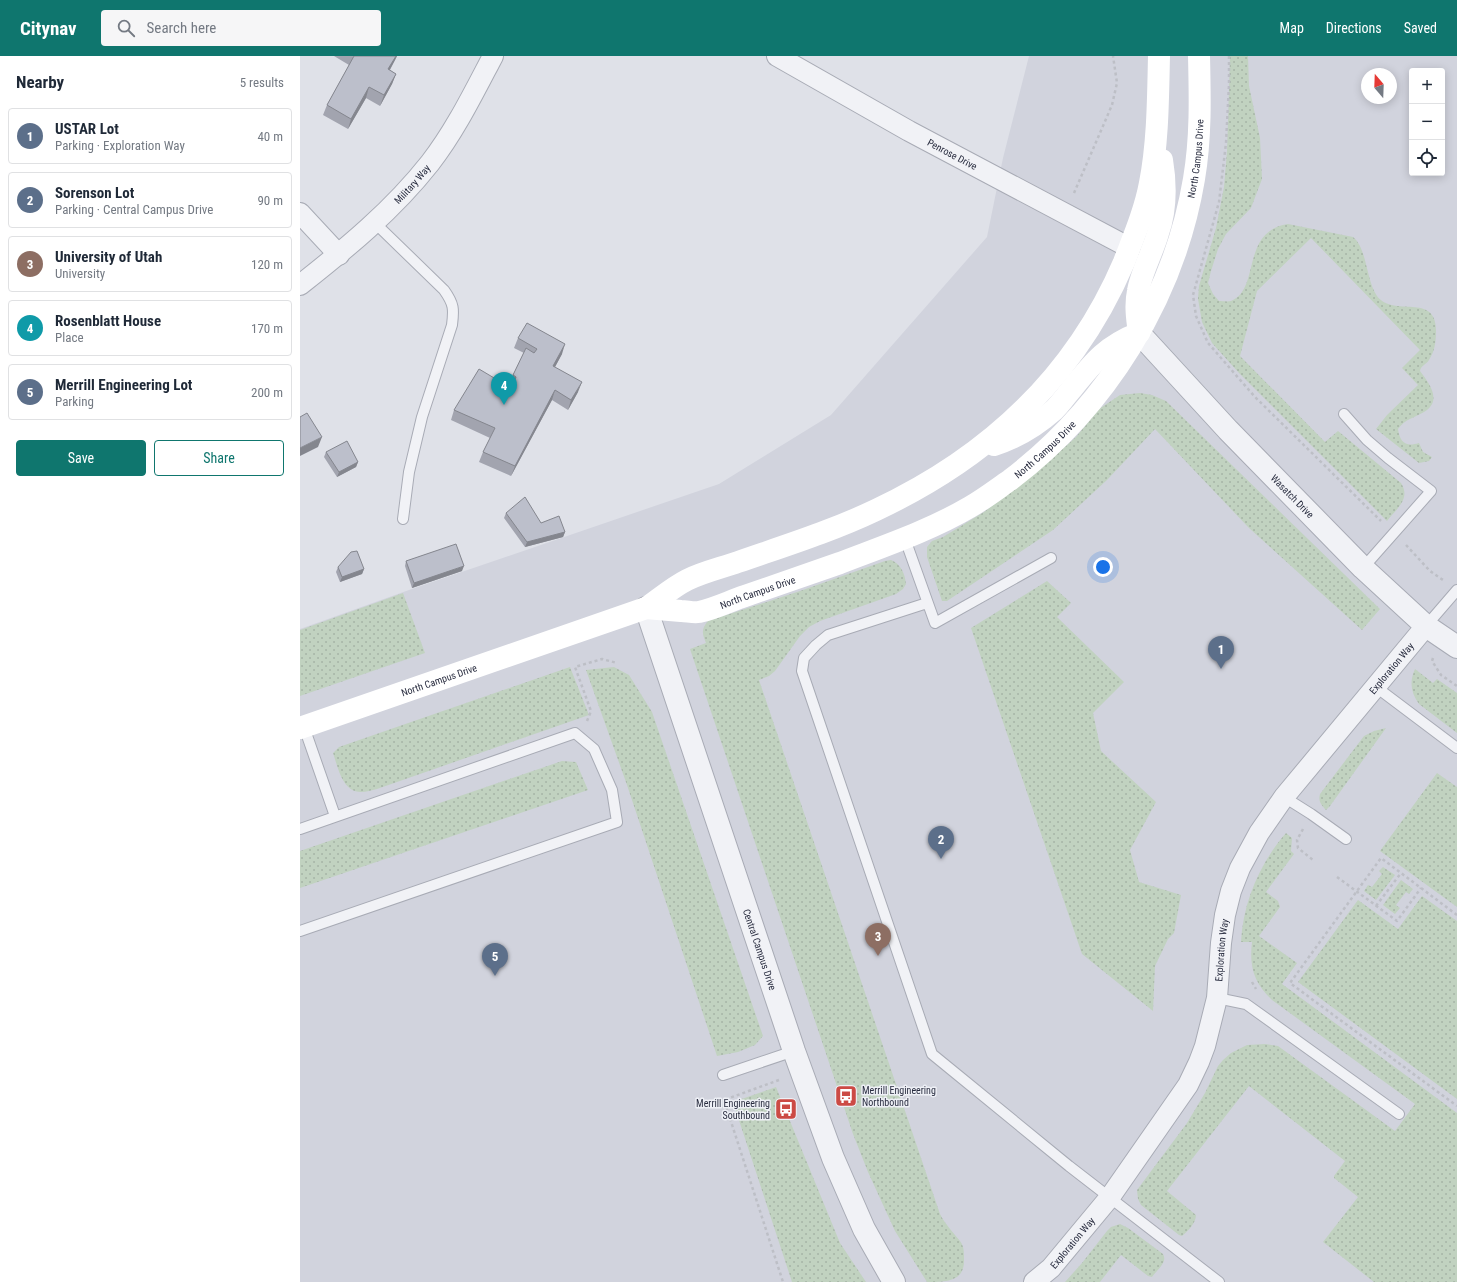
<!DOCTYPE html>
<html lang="en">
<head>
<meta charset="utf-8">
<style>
	body { margin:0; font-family:"Roboto Condensed",sans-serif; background:#f6f6f7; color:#1f2937 }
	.controls { position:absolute; right:12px; top:12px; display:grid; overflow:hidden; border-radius:4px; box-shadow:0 2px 10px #0003 }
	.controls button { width:36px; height:36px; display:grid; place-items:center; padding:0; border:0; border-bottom:1px solid #e0e1e3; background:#fff; color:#1f2937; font:20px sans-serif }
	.compass { position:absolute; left:1061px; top:12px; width:36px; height:36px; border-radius:50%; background:#fff; box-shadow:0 2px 10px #0003; rotate:341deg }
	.you { position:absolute; left:803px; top:511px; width:14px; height:14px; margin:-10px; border:3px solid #fff; border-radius:50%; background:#1a73e8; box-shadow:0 0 0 6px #1a73e833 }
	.badge { display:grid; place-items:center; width:26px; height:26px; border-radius:50%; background:#0f766e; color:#fff; font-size:13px; font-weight:700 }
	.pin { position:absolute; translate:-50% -33px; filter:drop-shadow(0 1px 2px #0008) }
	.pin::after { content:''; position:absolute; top:21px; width:14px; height:12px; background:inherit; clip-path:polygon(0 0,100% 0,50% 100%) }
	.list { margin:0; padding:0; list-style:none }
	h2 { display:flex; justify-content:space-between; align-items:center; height:52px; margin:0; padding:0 16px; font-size:17px }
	h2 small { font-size:13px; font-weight:400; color:#747a83 }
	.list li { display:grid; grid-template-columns:26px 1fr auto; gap:12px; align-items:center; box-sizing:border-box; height:56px; margin:0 8px 8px; padding:0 8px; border:1px solid #e0e1e3; border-radius:4px }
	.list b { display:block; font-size:15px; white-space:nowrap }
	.list p { margin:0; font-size:13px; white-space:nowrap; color:#747a83 }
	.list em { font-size:13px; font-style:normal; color:#747a83 }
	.actions { display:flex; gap:8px; padding:12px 16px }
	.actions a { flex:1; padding:9px 0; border:1px solid #0f766e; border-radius:4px; text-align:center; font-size:14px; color:#0f766e }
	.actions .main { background:#0f766e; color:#fff }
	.icon { flex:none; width:22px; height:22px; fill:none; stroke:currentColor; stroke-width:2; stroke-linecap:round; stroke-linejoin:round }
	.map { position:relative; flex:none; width:1157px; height:1226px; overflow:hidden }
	header { display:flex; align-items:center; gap:24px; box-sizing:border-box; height:56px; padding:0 20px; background:#0f766e; color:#fff }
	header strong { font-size:19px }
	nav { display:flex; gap:22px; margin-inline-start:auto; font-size:14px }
	.search { width:280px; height:36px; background:#f6f6f7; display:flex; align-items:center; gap:10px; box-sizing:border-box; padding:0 14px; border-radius:4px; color:#747a83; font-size:15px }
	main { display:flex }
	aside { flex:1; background:#fff }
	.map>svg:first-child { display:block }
	.built { fill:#d1d3dd; fill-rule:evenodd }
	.grass { fill:url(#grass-dots) }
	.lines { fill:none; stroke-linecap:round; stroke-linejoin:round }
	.service-casing { stroke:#a8abb5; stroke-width:12 }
	.minor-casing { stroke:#a8abb5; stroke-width:22 }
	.tertiary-casing { stroke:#a8abb5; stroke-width:24 }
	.path { stroke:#bdbfc6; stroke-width:2.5; stroke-dasharray:3 3; stroke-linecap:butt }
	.service { stroke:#f1f2f6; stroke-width:10 }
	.minor { stroke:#f1f2f6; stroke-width:20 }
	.tertiary { stroke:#f1f2f6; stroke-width:22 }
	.secondary { stroke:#fff; stroke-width:22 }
	.wall { fill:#a2a4af }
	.shaded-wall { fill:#84868e }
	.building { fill:#bcbfcb; stroke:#84868e }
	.labels { text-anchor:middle; stroke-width:3; stroke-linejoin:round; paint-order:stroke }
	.street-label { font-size:10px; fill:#282c3f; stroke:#eef0f6 }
	.poi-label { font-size:10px; fill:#282c3f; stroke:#eef0f6; text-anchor:start }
</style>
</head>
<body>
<header>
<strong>Citynav</strong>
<div class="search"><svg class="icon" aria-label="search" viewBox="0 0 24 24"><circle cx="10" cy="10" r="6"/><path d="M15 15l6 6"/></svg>Search here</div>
<nav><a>Map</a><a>Directions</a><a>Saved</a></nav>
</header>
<main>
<aside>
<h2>Nearby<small>5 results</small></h2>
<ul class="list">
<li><span class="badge" style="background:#5c6f8a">1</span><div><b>USTAR Lot</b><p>Parking · Exploration Way</p></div><em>40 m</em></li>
<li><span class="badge" style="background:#5c6f8a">2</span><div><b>Sorenson Lot</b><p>Parking · Central Campus Drive</p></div><em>90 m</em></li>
<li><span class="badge" style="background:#8d6e63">3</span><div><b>University of Utah</b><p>University</p></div><em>120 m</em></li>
<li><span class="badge" style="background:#0f9aa8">4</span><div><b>Rosenblatt House</b><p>Place</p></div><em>170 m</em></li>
<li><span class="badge" style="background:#5c6f8a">5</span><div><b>Merrill Engineering Lot</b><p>Parking</p></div><em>200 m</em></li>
</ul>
<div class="actions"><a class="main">Save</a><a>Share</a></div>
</aside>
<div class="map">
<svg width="1157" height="1226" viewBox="0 0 1157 1226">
	<defs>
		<pattern id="grass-dots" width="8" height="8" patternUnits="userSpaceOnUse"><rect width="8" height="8" fill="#c1d2c0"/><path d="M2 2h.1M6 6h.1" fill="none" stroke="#a6b4a6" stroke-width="1.8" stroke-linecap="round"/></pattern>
	</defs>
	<rect width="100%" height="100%" fill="#dfe1e8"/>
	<path class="built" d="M 729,0 L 1157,0 L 1157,1226 L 0,1226 L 0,573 L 109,534 L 419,428 L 531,359 L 687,181 L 703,102 ZM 1112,15 L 1142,15 L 1142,117 L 1112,117 ZM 1067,18 L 1091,18 L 1091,42 L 1067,42 Z"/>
	<path class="grass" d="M 930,0 L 948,0 L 949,30 L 960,82 L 962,123 L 951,152 L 926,178 L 918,193 L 911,215 L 908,227 L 913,238 L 919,245 C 922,245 928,246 931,245 C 961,233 940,175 988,168 L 1053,181 C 1067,192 1066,224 1077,240 C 1093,262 1136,236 1136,274 C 1136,285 1135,295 1129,304 C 1126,309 1121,309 1120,315 C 1129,327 1143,345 1124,356 C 1114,362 1105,363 1098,373 C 1100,387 1106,391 1119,387 L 1123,396 L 1132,401 L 1129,405 L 1119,407 L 1076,373 L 1087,359 L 1118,329 L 1102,312 L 1120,294 L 1011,182 L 957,235 L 940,300 L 1025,386 L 1038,375 L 1101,427 C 1111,443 1097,452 1087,465 L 939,317 L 912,287 L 902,266 L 898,243 L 899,230 L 916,172 L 924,131 L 927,95 Z
		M 840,337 L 852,339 L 866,345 L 1080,553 L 1062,574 L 949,472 L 855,373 L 807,424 L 753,474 L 647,545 L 642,545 L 627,501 L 627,491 L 632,485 L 643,481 L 684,456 L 733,419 L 776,381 L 799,353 L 820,339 Z
		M 591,504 C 601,508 605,518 606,528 L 603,533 L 596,538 L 520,565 L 509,571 L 500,580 L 475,615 L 469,620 L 459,624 L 640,1158 C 645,1168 653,1176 660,1185 C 664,1190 664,1196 664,1203 C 665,1226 646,1226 627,1226 L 595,1175 L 568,1116 L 553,1078 L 390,593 L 406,587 C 402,578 401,573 408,565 L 500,535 L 585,505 Z
		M 747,525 L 771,547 L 757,561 L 824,626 L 793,657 L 801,695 L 856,746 L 830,794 L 839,826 L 881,839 L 874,877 L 868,883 L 855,910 L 853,955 L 782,898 L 671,572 Z
		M 103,537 L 125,597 L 0,640 L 0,574 Z
		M 270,611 L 289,659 L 77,733 C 72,734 66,736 61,736 C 42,736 38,711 33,697 L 39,691 Z
		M 314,611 L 329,619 L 352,656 L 463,980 L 455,989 L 438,996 L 417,1000 L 327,729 L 286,614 Z
		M 1115,613 L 1133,627 L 1137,623 L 1157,637 L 1157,677 L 1119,648 C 1111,637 1109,626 1115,613 Z
		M 1086,672 L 1030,750 L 1026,754 C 1021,749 1018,745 1020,738 L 1064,680 L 1074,675 Z
		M 262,705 L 276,706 L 288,734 L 0,832 L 0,795 Z
		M 1137,717 L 1157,731 L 1157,851 L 1080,795 Z
		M 986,777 L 992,782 L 991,795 L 994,798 L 966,836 L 978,845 L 980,851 L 959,880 L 997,907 L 982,928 L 1157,1057 L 1157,1226 L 1074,1226 L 1023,1186 L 1058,1141 L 1034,1122 L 1034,1120 L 1045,1105 L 949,1030 L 867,1135 L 896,1159 C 896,1167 888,1175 882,1180 L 879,1179 L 841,1149 L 838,1143 L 837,1134 L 887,1067 L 905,1037 L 918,1010 L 923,1004 L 931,997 L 947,989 L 965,988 L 978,990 L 1095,1075 L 1115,1048 L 972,944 C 954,927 949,911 952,886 L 941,886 C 943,846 960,807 986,777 Z
		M 1083,811 L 1095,819 L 1076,844 L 1064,835 L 1068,829 L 1072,831 L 1082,818 L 1079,815 Z
		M 1101,824 L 1113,833 L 1109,838 L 1106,836 L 1096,849 L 1100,852 L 1095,858 L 1083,849 Z
		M 1122,840 L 1157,865 L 1157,1043 L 998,926 L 1058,844 L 1098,873 Z
		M 476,1031 L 540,1187 L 566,1226 L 492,1226 L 433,1046 Z
		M 820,1168 L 828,1172 L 863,1198 C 868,1206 857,1214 852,1221 L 848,1220 L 821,1199 L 800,1226 L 765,1226 L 782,1207 L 807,1175 L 811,1171 Z"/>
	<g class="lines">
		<g class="service-casing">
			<path id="service" d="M 74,166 L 144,234 C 154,248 154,253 152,269 L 122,361 L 109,416 L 103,463
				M 1044,358 L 1067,384 L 1088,402 L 1131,435 L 1063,512
				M 605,483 L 635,567 L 751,502
				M 627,547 L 528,579 L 516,589 L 504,602 L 502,615 L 632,998 L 769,1110 L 919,1226
				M 1126,570 L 1157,534
				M 1076,631 L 1157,692
				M 4,671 L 35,760
				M 984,741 L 1011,758 L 1046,783
				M 0,773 L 275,677 L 294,693 L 312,734 L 317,766 L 0,875
				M 917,942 L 946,948 L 1099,1058
				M 423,1019 L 494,995"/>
		</g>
		<g class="minor-casing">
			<g id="minor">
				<path id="s1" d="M 477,0 L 609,75 L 830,192"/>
				<path d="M 0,157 L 39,199"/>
				<path id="s2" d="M 0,229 C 47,192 93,154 130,107 C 155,75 174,36 193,0"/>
				<path id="s3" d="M 734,1226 L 751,1212 L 810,1141 L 888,1029 L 899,1006 L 905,990 L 917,942 L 921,887 L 925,859 L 931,835 L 940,812 L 959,777 L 984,741 L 1126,570"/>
			</g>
		</g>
		<g class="tertiary-casing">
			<g id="tertiary">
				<path id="s4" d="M 839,277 L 928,374 L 1063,512 L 1126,570 L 1157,591"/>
				<path id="s5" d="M 346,552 L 494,995 L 533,1102 L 564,1173 L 594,1226"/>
			</g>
		</g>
		<path class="path" d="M 929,0 L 929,28 L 926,87 L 919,146 L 893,239 L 896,260 L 908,287 L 955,341 L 1081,465
			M 774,137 L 812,49 L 817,27 L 813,0
			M 1106,489 L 1130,515 L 1143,524
			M 1133,602 L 1132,605 L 1141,619 L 1157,630
			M 287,665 L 291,655 L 275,611 L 302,603 L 317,607
			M 1003,773 L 997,784 L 998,792 L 1013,804
			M 1037,821 L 1097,865 L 1121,832
			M 1076,850 L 1101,817
			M 1157,859 L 1081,802 L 990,927 L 1157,1050
			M 952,926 L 956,933
			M 479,1024 L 424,1044 L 483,1226"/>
		<use href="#service" class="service"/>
		<use href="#minor" class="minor"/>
		<use href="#tertiary" class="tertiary"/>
		<g class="secondary">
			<path d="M 839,277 C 837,263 835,249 838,235 C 841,217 853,195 858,177 C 866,154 866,128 862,104"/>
			<path d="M 694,389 C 716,382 736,370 754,354 C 760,348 765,341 770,335 C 792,308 805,290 839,277"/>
			<path id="s6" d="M 346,552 C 358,553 370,554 381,555 C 387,555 393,557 399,556 C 414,553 430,545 445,540 C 477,529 509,518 540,507 C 584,490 629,475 670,451 C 684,443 697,433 710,424 C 806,351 874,242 894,123 C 901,82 900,41 899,0"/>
			<path id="s7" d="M 0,672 L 346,552 C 359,543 373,531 387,524 C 403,516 421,512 438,506 C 484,490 532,475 576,454 C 689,401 775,321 824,206 C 834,180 845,154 850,127 C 858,86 858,42 859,0"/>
		</g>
	</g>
	<path class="wall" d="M 34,0 L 97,0 L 90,14 L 96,18 L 92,28 L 80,50 L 66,42 L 48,73 L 23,59 L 27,49 L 49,9 Z
		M 218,282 L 262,298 L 255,311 L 278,336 L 268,354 L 252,344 L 211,420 L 179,406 L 183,396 L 190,382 L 151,364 L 154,354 L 211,332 L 212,331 L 209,329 L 213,319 L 224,297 L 214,292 Z
		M 26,396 L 58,406 L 56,411 L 37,421 L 24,401 Z
		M 206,457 L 265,476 L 263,481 L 225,491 L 204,462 Z
		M 106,505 L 162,515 L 112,532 L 105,510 Z
		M 38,511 L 64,513 L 62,518 L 40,526 L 36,516 Z"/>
	<path class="shaded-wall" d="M 96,0 L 97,0 L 95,4 L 84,24 L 88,13 Z
		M 96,18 L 92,28 L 80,50 L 84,39 Z
		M 69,31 L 66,42 L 48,73 L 51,63 Z
		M 265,288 L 262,298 L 250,320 L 253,310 Z
		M 282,326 L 278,336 L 268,354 L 271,344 Z
		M 255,334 L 252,344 L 211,420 L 215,410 Z
		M 22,381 L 18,391 L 0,400 L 0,392 Z
		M 58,406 L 56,411 L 37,421 L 39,416 Z
		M 265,476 L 263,481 L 225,491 L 227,486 Z
		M 164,510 L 162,515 L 112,532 L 114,527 Z
		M 64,513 L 62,518 L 40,526 L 42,521 Z"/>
	<path class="building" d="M 54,0 L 96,0 L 88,13 L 96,18 L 84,39 L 69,31 L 51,63 L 27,49 Z
		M 227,267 L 265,288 L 253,310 L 282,326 L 271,344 L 255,334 L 215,410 L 183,396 L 195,372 L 154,354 L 179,313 L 211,332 L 216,321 L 213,319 L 226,292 L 234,297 L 237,293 L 218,282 Z
		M 7,357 L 22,381 L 0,392 L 0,361 Z
		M 47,385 L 58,406 L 39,416 L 26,396 Z
		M 225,441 L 241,467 L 259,460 L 265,476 L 227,486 L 206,457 Z
		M 156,488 L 164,510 L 114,527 L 106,505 Z
		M 57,495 L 64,513 L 42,521 L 38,511 L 51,496 Z"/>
	<defs>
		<g id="bus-square" transform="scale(1.15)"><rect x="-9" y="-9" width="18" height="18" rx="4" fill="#cc4a44" stroke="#eef0f6"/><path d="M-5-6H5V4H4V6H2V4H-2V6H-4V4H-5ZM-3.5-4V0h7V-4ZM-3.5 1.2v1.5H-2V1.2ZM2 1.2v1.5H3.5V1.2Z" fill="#fff"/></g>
	</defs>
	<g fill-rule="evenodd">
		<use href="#bus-square" x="546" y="1040"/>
		<use href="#bus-square" x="486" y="1053"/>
	</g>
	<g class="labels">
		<g class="street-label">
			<text dy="4" stroke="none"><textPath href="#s1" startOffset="201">Penrose Drive</textPath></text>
			<text dy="4" stroke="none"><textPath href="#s6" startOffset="774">North Campus Drive</textPath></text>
			<text dy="4" stroke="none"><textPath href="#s2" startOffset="151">Military Way</textPath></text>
			<text dy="4" stroke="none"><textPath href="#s6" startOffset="439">North Campus Drive</textPath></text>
			<text dy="4" stroke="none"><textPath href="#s4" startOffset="224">Wasatch Drive</textPath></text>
			<text dy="4" stroke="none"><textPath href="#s6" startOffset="115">North Campus Drive</textPath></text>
			<text dy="4" stroke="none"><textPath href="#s3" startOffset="727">Exploration Way</textPath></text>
			<text dy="4" stroke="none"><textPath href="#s7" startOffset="147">North Campus Drive</textPath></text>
			<text dy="4" stroke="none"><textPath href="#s5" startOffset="360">Central Campus Drive</textPath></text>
			<text dy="4" stroke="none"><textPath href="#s3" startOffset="391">Exploration Way</textPath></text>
			<text dy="4" stroke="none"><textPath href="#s3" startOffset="55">Exploration Way</textPath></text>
		</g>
		<g class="poi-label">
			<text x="562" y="1038">Merrill Engineering<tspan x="562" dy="12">Northbound</tspan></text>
			<text x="470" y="1051" text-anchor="end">Merrill Engineering<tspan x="470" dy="12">Southbound</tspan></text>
		</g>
	</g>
</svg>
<div class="controls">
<button>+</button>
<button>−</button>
<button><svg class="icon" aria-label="locate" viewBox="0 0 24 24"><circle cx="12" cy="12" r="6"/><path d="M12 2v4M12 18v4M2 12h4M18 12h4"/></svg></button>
</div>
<svg class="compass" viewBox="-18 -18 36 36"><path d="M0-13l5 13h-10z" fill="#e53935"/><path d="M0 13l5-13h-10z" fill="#747a83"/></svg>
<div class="you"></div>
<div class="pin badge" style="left:921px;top:613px;background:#5c6f8a">1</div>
<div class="pin badge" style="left:641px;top:803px;background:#5c6f8a">2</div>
<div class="pin badge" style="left:578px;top:900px;background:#8d6e63">3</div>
<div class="pin badge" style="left:204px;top:349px;background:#0f9aa8">4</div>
<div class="pin badge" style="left:195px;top:920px;background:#5c6f8a">5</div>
</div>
</main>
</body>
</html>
